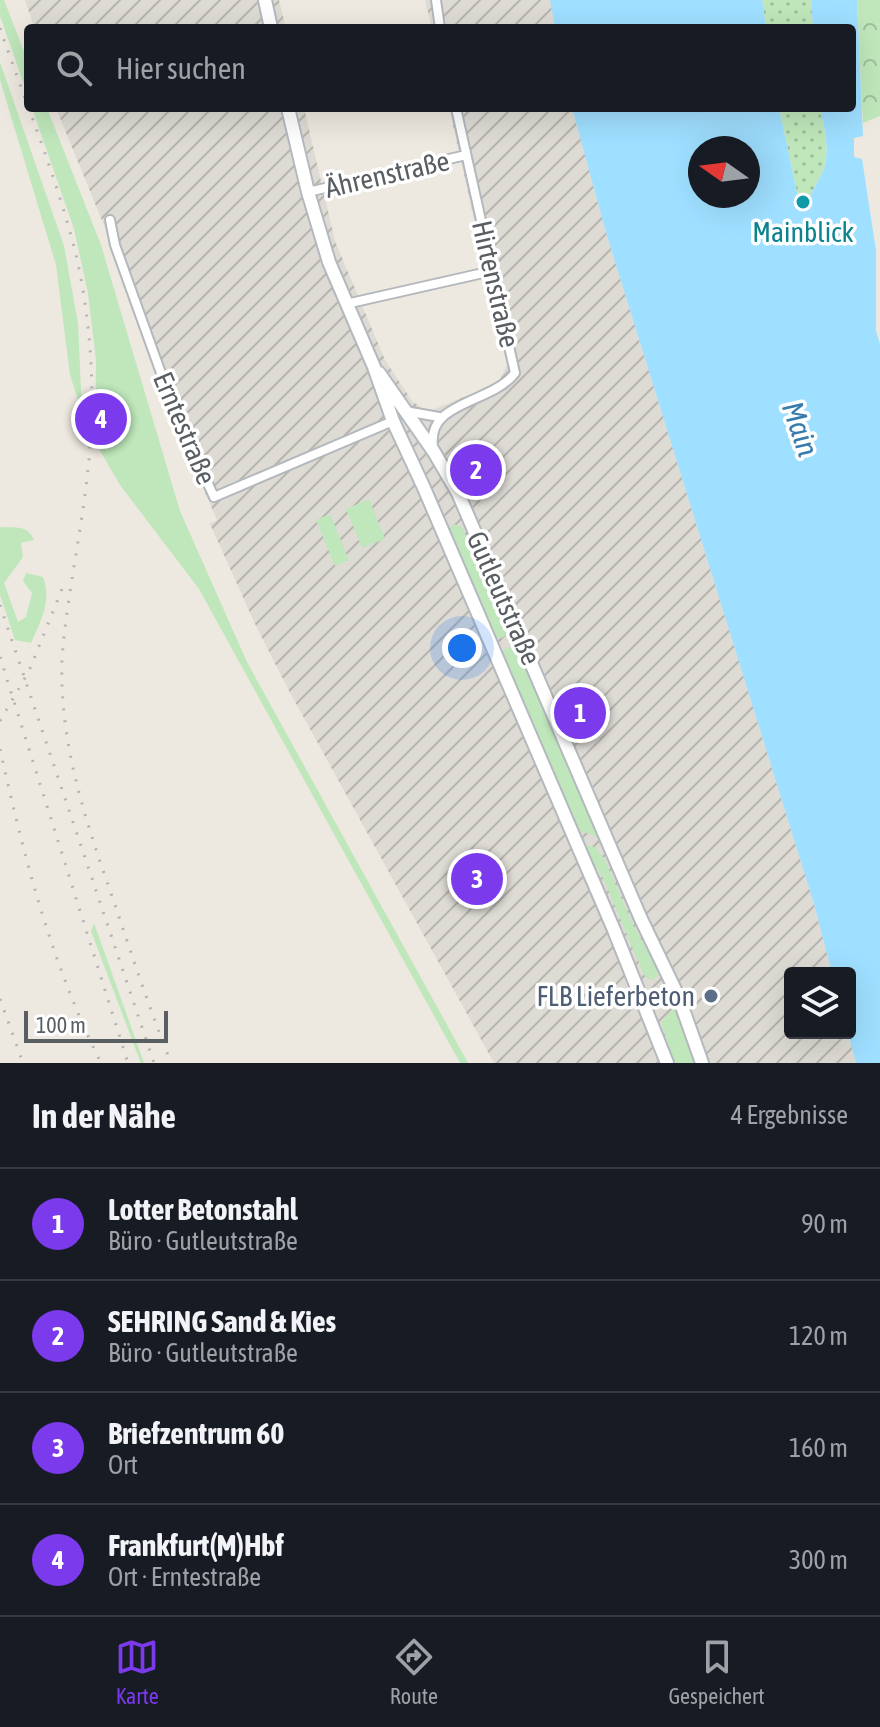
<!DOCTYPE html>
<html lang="de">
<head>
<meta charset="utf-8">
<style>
	body { margin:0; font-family:"Asap Condensed",sans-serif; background:#20242c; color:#f1f3f6 }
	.controls { position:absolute; right:24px; bottom:24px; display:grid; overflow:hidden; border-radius:8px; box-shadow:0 8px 32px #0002 }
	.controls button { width:72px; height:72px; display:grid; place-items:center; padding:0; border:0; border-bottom:2px solid #363941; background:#171b24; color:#f1f3f6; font:40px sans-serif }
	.compass { position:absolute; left:688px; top:136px; width:72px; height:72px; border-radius:50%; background:#171b24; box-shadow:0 8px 32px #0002; rotate:284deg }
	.scale { position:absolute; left:24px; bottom:20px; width:144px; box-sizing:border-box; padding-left:8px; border:4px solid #595e63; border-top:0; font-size:22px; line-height:28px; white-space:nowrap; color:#595e63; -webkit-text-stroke:6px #fff; paint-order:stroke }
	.you { position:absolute; left:462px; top:648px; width:28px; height:28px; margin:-20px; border:6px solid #fff; border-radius:50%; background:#1a73e8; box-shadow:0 0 0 12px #1a73e833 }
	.badge { display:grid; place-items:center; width:52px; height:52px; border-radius:50%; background:#7c3aed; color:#fff; font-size:26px; font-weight:700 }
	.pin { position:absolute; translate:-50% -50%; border:4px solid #fff; box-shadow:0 2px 8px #0006 }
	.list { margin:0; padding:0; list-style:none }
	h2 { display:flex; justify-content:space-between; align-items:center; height:104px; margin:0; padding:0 32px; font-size:34px }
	h2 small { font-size:26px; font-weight:400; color:#9ea1a6 }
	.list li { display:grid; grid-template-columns:52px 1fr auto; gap:24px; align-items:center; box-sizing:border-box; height:112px; padding:0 32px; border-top:2px solid #363941 }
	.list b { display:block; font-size:30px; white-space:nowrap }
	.list p { margin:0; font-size:26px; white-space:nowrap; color:#9ea1a6 }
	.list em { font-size:26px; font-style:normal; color:#9ea1a6 }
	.icon { flex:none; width:44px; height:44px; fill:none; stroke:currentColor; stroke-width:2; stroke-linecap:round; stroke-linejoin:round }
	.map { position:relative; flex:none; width:880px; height:1063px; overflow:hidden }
	.search { position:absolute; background:#171b24; box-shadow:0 8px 32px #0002; left:24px; right:24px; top:24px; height:88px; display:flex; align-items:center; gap:20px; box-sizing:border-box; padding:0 28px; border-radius:8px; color:#9ea1a6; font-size:30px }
	.sheet { height:552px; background:#171b24 }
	nav { display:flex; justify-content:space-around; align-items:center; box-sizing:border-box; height:112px; border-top:2px solid #363941; background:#171b24; font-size:22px; color:#9ea1a6 }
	nav a { display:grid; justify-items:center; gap:4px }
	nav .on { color:#7c3aed }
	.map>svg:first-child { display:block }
	.industrial { fill:url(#industrial-furrows) }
	.grass { fill:#bfe7bb }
	.forest { fill:url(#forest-crowns) }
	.park { fill:url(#park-dots) }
	.water { fill:#9fdfff; fill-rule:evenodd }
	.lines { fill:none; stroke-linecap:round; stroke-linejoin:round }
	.street-casing { stroke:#b3b8bc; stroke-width:12 }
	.secondary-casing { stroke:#b4b9be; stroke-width:16 }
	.street { stroke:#fff; stroke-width:8 }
	.secondary { stroke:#fff; stroke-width:12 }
	.rail { stroke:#b2b3b4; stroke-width:3; stroke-dasharray:2 10; stroke-linecap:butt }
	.culture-dot { fill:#0f9aa8; stroke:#fff; stroke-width:3 }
	.service-dot { fill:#5c6f8a; stroke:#fff; stroke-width:3 }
	.labels { text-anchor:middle; stroke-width:7; stroke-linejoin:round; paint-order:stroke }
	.street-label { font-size:28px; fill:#595e63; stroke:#fff }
	.culture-label { font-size:28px; fill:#0d838f; stroke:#fff }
	.service-label { font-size:28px; fill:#4e5e75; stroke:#fff; text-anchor:end }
	.water-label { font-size:30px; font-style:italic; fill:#357cad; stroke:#fff }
</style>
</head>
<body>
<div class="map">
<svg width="880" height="1063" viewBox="0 0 880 1063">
	<defs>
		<pattern id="industrial-furrows" width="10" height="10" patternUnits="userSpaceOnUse" patternTransform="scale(2)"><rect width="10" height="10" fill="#dedbd5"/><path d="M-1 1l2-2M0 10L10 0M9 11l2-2" fill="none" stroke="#b7b5b0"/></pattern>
		<pattern id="forest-crowns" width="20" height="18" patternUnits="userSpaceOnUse" patternTransform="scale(2)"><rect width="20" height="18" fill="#bfe7bb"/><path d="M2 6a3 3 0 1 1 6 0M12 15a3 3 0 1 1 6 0" fill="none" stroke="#9ebe9c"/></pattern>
		<pattern id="park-dots" width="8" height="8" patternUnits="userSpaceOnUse" patternTransform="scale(2)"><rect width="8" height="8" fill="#bfe7bb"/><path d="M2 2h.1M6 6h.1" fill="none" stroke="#9ebe9c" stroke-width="1.8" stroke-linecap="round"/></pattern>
	</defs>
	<rect width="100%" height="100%" fill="#ede9e0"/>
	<path class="industrial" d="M 25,0 L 279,0 L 286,28 L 39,28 L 34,27 Z
		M 425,0 L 550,0 L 555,28 L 432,28 Z
		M 56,108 L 304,108 L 335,241 L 385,360 L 412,401 L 422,408 L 432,410 L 498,383 L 507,365 L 449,108 L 572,108 L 607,236 L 814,904 L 832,973 L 790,973 L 790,1033 L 848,1033 L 856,1063 L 494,1063 L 288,689 L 256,626 L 210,524 L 217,520 L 171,415 L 105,228 Z"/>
	<path class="grass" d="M 0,0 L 4,0 L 28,62 L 28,96 L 0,16 Z
		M 0,62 L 64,246 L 78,323 L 82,412 L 70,375 L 56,265 L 0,80 Z
		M 32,108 L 47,108 L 101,245 L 180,511 L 247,662 L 468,1063 L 460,1063 L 199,589 L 120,485 L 95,442 L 96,360 L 88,293 L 74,229 Z
		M 369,499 L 385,539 L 362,548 L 346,509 Z
		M 330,514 L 349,560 L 335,566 L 316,520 Z
		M 454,524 L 462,527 L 507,630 L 507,634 L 502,638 L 495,638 L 450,537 L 450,529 Z
		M 0,527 C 15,528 27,524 34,540 L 21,543 L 23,557 L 4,583 L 18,622 L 26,617 L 32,593 L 23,581 L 26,573 L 43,577 C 52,602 41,620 31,643 L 15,640 L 0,595 Z
		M 514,646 L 535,685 L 601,840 L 590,834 L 578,831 L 500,651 Z
		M 587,845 L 595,847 L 604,858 L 633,925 L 657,968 L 658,975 L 654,979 L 650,980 L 644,975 L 604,880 L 585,848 Z
		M 94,923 L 144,1063 L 141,1063 L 137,1053 L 91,931 Z
		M 674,1007 L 694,1063 L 675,1063 L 661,1023 Z"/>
	<path class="forest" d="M 857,0 L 880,0 L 880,116 L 863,123 Z"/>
	<path class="park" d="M 762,0 L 811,0 L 813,28 L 766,28 Z
		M 779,108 L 820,108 C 824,129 831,150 823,171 C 818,183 810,191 808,205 L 802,206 L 799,202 Z"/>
	<path class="water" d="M 550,0 L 762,0 L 766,28 L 555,28 Z
		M 811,0 L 857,0 L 863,136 L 854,138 L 854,157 L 862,159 L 876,251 L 876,331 L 880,344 L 880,1063 L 856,1063 L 848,1033 L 850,973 L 832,973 L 814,904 L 607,236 L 572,108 L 779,108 L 799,202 L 803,206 L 807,205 C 810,192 818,183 823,171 C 831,150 824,129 820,108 L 852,108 L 852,28 L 813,28 ZM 748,148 L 748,196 L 700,196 L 700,148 Z"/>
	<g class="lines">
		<g class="street-casing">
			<path id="street" d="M 436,0 L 440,28
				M 308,192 L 466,155
				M 110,220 L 115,245 L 171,401 L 214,497 L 393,421
				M 346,304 L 492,271
				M 405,411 L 439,417
				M 433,446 C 427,401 491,404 515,373 L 456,108"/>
		</g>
		<g class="secondary-casing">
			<path id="secondary" d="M 265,0 L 271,28
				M 288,108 L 308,192 L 329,262 L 374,367 L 393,421 L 424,488 L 614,930 L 667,1063
				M 379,373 L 434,452 L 458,493 L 641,919 L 679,998 L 702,1063"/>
		</g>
		<use href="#street" class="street"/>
		<use href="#secondary" class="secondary"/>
		<path class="rail" d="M 0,28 C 26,104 58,180 77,259 C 89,315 94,372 91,429 C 88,506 68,582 62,658 C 59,744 86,822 114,902 C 132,956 150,1010 171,1063
			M 0,605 L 154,1063
			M 0,657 L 128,1063
			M 0,721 L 29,671 L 62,589
			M 0,749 C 24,857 51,963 101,1063
			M 0,999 L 23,1063"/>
	</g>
	<circle class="culture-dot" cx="803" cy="202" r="8"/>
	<circle class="service-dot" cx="711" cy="996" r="8"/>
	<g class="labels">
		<g class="street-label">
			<text transform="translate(387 174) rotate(-13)" y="10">Ährenstraße</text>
			<text transform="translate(496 284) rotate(77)" y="10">Hirtenstraße</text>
			<text transform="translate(185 428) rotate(67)" y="10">Erntestraße</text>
			<text transform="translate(504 598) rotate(66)" y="10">Gutleutstraße</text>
		</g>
		<g class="culture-label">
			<text x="803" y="242">Mainblick</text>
		</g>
		<g class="service-label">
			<text x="695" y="1006">FLB Lieferbeton</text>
		</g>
		<g class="water-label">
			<text transform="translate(800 429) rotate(71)" y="10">Main</text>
		</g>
	</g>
</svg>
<div class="controls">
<button><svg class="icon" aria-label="layers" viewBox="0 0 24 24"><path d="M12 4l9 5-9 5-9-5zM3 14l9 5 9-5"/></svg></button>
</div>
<svg class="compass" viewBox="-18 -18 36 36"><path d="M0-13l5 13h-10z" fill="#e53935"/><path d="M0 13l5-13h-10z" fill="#9ea1a6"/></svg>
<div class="scale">100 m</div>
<div class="you"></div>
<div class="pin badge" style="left:580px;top:713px">1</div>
<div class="pin badge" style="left:476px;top:470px">2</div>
<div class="pin badge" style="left:477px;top:879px">3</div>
<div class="pin badge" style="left:101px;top:419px">4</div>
<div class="search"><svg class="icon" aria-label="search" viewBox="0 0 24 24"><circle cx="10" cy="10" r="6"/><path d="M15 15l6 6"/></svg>Hier suchen</div>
</div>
<section class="sheet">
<h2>In der Nähe<small>4 Ergebnisse</small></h2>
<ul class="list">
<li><span class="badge">1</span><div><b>Lotter Betonstahl</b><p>Büro · Gutleutstraße</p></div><em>90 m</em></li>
<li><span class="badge">2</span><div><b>SEHRING Sand &amp; Kies</b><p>Büro · Gutleutstraße</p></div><em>120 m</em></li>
<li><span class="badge">3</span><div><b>Briefzentrum 60</b><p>Ort</p></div><em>160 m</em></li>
<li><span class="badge">4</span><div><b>Frankfurt(M)Hbf</b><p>Ort · Erntestraße</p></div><em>300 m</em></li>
</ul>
</section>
<nav>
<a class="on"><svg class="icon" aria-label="map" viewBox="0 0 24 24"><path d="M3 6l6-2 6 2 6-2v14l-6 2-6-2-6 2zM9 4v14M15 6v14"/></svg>Karte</a>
<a><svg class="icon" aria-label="directions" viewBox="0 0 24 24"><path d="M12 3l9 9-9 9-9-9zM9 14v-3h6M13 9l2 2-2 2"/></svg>Route</a>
<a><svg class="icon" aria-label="saved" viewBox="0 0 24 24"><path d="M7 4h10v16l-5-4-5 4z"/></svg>Gespeichert</a>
</nav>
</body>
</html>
